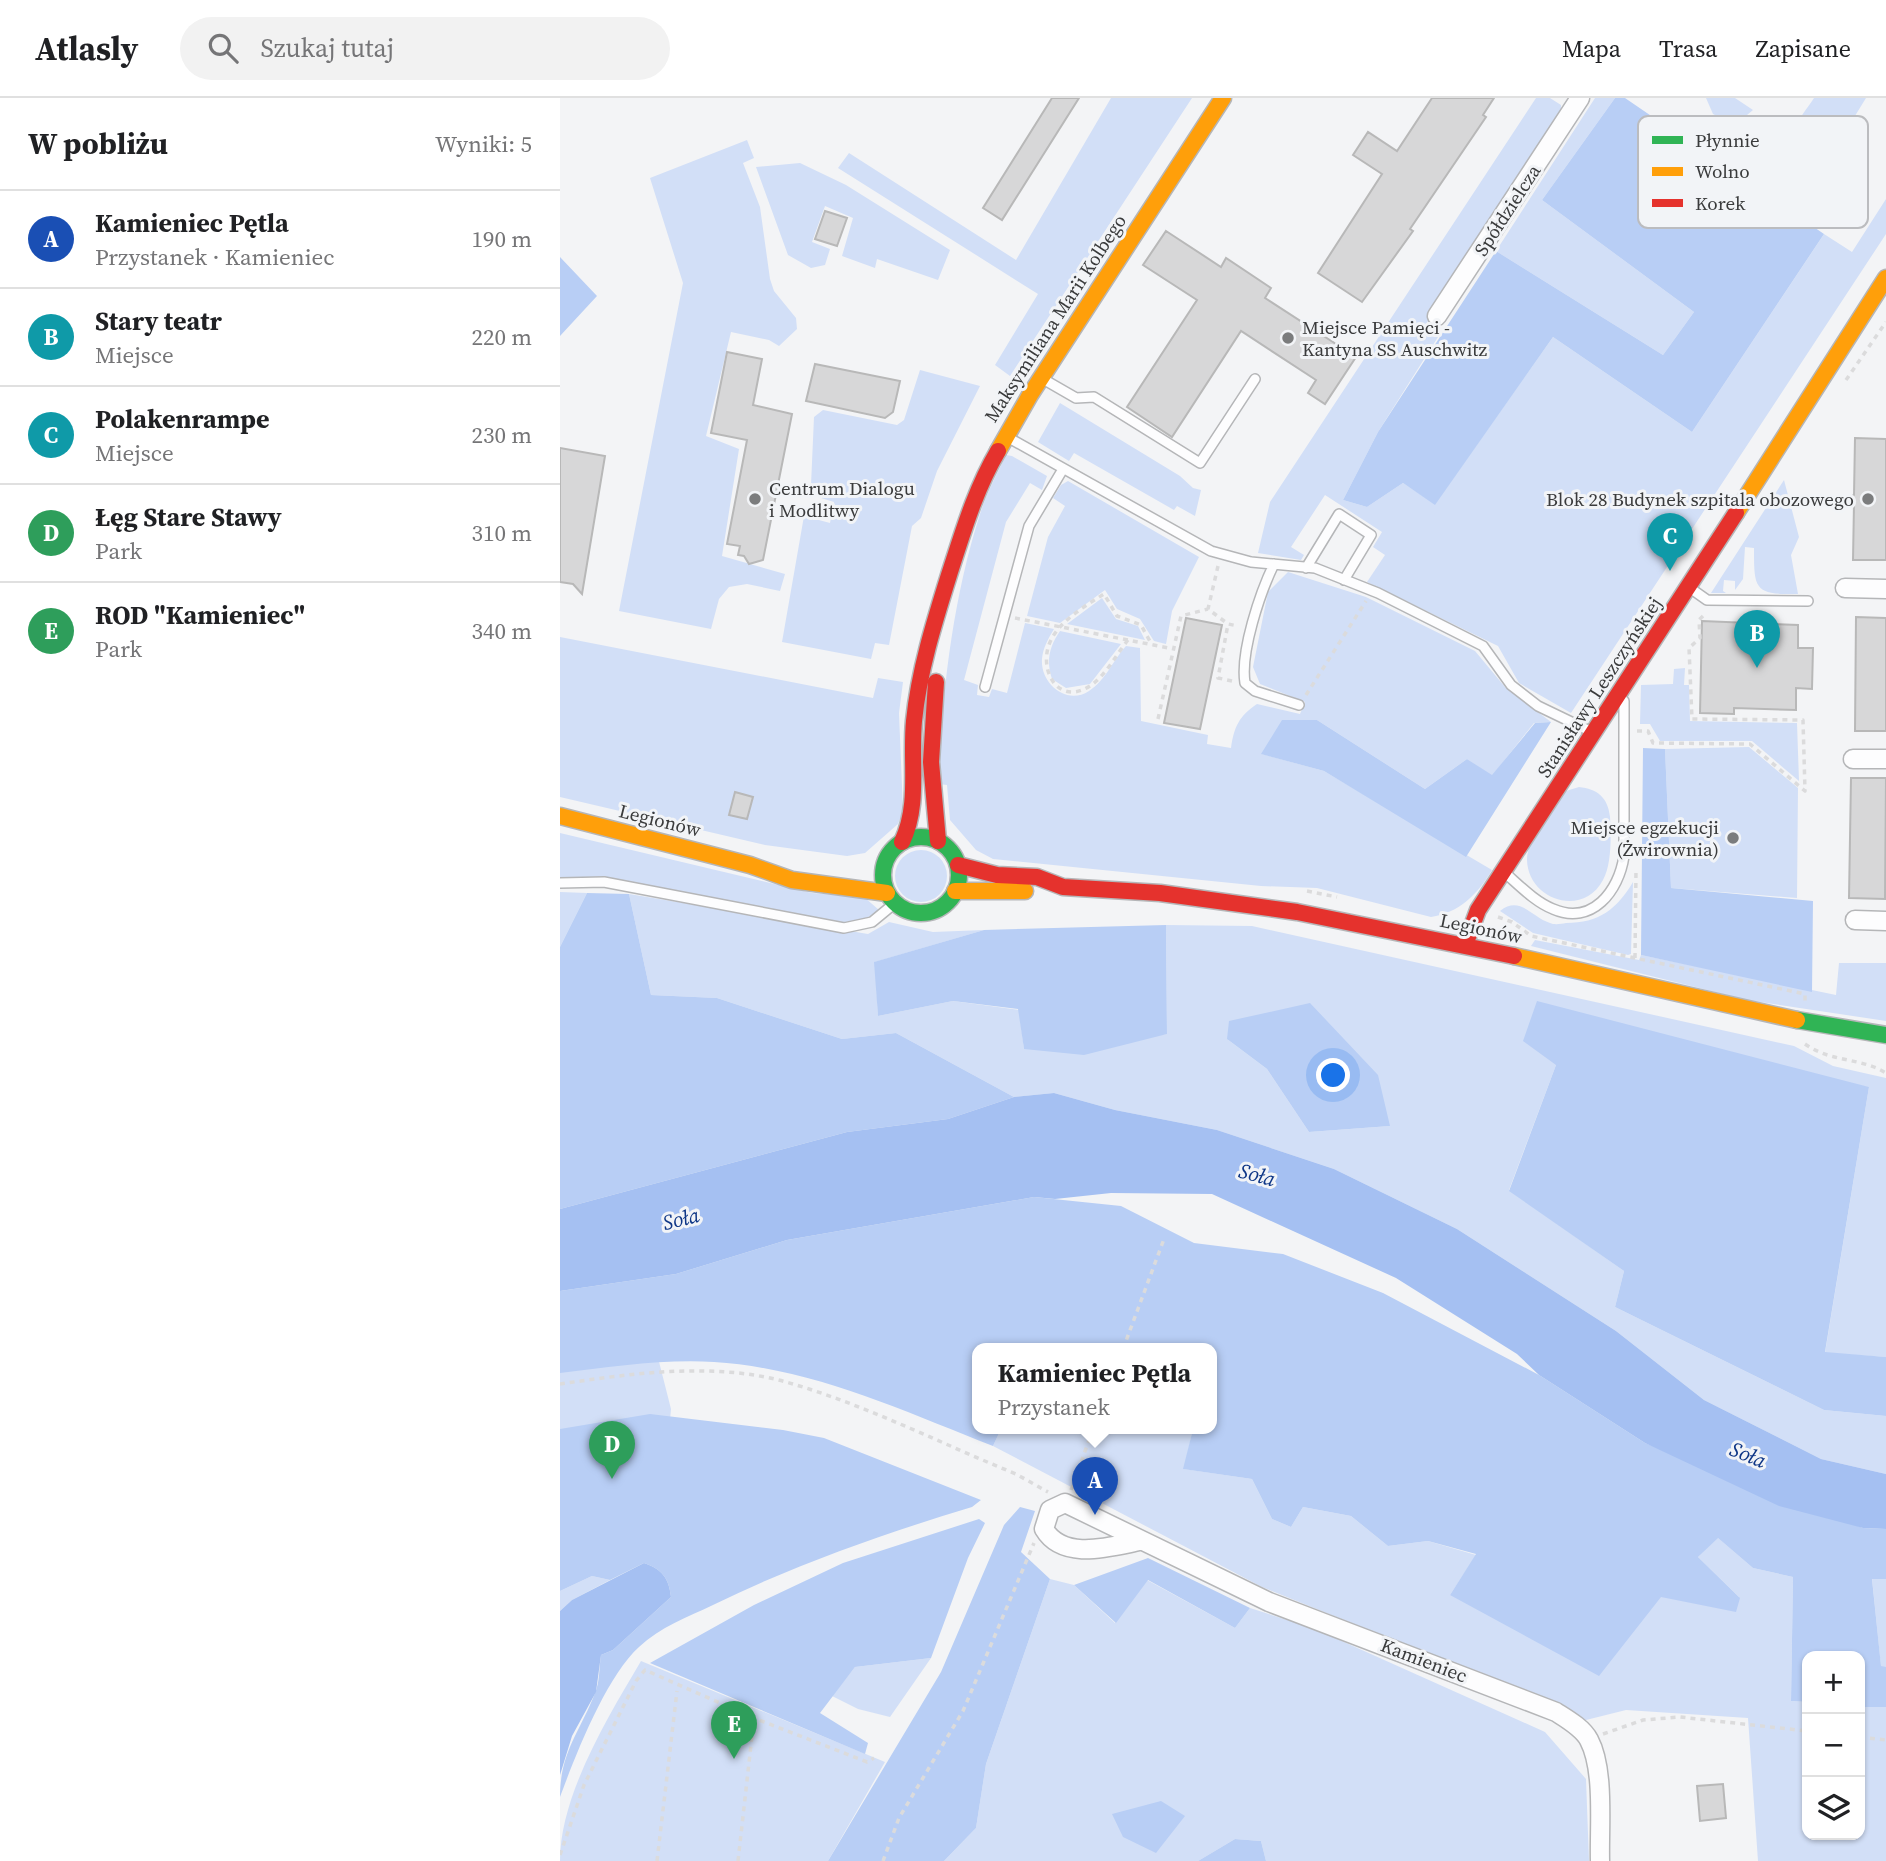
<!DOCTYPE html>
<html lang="pl">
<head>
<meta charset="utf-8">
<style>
	body { margin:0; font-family:"Source Serif 4",serif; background:#f2f2f2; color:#202124 }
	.controls { position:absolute; right:21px; bottom:21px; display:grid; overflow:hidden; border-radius:14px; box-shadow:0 2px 5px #0004 }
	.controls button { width:63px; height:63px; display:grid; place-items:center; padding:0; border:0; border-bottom:2px solid #e0e0e0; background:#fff; color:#202124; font:35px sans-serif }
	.you { position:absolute; left:774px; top:978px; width:24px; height:24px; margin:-18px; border:5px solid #fff; border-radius:50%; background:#1a73e8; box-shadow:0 0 0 10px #1a73e833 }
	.badge { display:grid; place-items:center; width:46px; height:46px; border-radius:50%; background:#ea580c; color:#fff; font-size:23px; font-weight:700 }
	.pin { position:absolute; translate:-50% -58px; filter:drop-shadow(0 2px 4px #0008) }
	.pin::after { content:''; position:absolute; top:37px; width:24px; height:21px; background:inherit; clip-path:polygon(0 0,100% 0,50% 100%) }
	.popup { position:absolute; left:412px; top:1245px; width:245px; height:91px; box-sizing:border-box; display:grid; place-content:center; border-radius:14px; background:#fff; filter:drop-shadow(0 2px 5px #0005); font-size:23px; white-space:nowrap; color:#757577 }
	.popup b { font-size:26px; color:#202124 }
	.popup::after { content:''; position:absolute; left:50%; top:100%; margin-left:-14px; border:14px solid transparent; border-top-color:#fff }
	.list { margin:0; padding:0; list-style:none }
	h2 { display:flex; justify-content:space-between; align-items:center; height:91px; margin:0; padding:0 28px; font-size:30px }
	h2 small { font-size:23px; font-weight:400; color:#757577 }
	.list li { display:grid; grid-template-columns:46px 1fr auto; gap:21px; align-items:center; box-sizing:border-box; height:98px; padding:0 28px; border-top:2px solid #e0e0e0 }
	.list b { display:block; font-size:26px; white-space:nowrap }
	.list p { margin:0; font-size:23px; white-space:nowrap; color:#757577 }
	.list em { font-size:23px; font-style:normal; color:#757577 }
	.icon { flex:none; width:38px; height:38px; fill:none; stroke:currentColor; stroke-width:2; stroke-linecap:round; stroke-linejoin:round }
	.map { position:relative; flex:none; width:1326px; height:1763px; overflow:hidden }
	header { display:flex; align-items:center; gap:42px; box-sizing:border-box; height:98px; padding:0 35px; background:#fff; border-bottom:2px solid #e0e0e0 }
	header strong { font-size:33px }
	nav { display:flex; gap:38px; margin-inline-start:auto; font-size:24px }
	.search { width:490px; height:63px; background:#f2f2f2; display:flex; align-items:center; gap:18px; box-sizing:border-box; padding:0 24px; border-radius:38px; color:#757577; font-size:26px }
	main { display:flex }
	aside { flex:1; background:#fff }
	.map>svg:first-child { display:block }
	.green { fill:#d2dff7; fill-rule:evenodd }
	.forest { fill:#b8cef5 }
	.water { fill:#a5c0f2 }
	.building { fill:#d7d7d8; stroke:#b8b8b8; stroke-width:2 }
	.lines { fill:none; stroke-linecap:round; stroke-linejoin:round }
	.lane-casing { stroke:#b5b6b8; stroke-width:12 }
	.street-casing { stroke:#b5b6b8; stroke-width:21 }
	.fast-casing { stroke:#b5b6b8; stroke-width:19 }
	.slow-casing { stroke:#b5b6b8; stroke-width:19 }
	.jam-casing { stroke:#b5b6b8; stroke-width:19 }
	.path { stroke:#dbdbdc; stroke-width:3.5; stroke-dasharray:5 5; stroke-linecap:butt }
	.lane { stroke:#fdfdfe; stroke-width:9 }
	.street { stroke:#fdfdfe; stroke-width:18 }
	.fast { stroke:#30b455; stroke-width:16 }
	.slow { stroke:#ff9f0a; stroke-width:16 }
	.jam { stroke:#e5322d; stroke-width:16 }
	.poi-dot { fill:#7b7c7d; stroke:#f2f4f7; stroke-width:2.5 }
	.labels { text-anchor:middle; stroke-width:6; stroke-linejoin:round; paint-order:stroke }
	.street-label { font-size:19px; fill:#3a3b3c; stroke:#f2f4f7 }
	.poi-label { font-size:19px; fill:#3a3b3c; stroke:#f2f4f7; text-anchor:start }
	.water-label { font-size:21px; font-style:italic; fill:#0e3686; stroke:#f2f4f7 }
	.key { fill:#f2f4f7; stroke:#bbbcbf; stroke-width:2 }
	.key-label { font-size:19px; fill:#3a3b3c }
</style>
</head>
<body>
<header>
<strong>Atlasly</strong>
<div class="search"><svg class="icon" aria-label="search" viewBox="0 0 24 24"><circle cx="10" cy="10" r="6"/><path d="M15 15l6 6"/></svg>Szukaj tutaj</div>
<nav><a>Mapa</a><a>Trasa</a><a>Zapisane</a></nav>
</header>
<main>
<aside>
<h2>W pobliżu<small>Wyniki: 5</small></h2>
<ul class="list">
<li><span class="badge" style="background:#1a4fb4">A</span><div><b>Kamieniec Pętla</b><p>Przystanek · Kamieniec</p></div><em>190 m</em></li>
<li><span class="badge" style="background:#0f9aa8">B</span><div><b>Stary teatr</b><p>Miejsce</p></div><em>220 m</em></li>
<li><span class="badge" style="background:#0f9aa8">C</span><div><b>Polakenrampe</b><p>Miejsce</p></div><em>230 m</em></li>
<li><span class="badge" style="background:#2e9e5b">D</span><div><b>Łęg Stare Stawy</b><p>Park</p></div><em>310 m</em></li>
<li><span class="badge" style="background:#2e9e5b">E</span><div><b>ROD &quot;Kamieniec&quot;</b><p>Park</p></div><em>340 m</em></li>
</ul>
</aside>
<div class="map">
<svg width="1326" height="1763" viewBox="0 0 1326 1763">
	<rect width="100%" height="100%" fill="#f3f4f6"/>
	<path class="green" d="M 551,0 L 632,0 L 450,278 L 435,267 L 478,196 L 278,70 L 289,55 L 456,162 Z
		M 976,0 L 990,0 L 1001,7 L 1001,12 L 863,231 L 878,239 L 818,334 L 783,402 L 807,409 L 843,385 L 875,406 L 993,239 L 1132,334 L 1264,136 L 1292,154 L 1326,101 L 1326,136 L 1011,615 L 959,585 L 938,548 L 807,484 L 825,457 L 813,449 L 822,434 L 765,397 L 731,449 L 744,457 L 741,462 L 698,455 L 710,404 Z
		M 1035,0 L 1055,0 L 982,102 L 1134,214 L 1103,257 L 936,153 Z
		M 1146,0 L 1175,0 L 1193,12 L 1175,27 L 1153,16 Z
		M 1254,0 L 1306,0 L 1263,70 C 1254,75 1246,77 1236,72 C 1207,58 1243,17 1254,0 Z
		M 187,42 L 194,60 L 183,65 L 200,109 L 210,181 L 214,193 L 236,220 L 237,231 L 219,248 L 209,242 L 171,234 L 146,338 L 179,351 L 162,458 L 225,476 L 220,493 L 187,486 L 169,489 L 159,501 L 151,531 L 59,513 L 123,185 L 90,80 Z
		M 240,65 L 286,87 L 390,152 L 378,182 L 317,161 L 315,170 L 282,158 L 293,120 L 265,108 L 252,144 L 270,151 L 265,167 L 251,170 L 228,157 L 196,69 Z
		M 360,272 L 420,288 L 377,373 L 361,420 L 352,428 L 329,547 L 315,545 L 311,561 L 222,544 L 244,418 L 270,425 L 274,404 L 261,400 L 251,387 L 254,319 L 263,312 L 337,327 L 344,322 Z
		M 500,305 L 620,378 L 633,390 L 641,392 L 635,418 L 617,408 L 614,412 L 514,355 L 509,363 L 478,344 Z
		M 446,357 L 452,358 L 487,378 L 482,392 L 470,385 L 446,424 L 404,582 L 418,587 L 417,597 L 429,599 L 432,591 L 447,595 L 465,525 L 494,531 C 488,541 483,550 482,561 C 480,585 506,608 529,593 C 546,582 553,562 566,548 L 580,550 L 581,623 L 648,637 L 647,646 L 671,650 C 674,629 679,618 697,606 L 740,616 L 745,604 L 700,586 L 693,569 L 708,494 L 728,474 L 806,499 L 915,553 L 945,589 L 991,624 L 974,625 L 932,678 L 907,661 L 865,691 L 757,622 L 702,656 L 764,673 L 932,772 C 918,796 899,815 871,819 L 757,790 L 701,788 L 433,761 L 416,752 L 390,722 L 387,687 L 379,686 C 381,598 393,500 420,416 C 426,396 437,376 446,357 Z
		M 1224,382 L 1239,439 L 1231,457 L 1238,496 C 1194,497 1194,491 1194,450 L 1185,449 L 1183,481 L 1175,492 L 1175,483 L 1164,482 L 1163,493 L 1166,495 L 1151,495 Z
		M 508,383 L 639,459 L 612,513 L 606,546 L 594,543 L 580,521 L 557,511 L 545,492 L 500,525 L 467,518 L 488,439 L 505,408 L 493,400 L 501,387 Z
		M 542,500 L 556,521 L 578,528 L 585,542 L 507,526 Z
		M 500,533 L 561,546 L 530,586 L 506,590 L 492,581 C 486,563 489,549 500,533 Z
		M 0,539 L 313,600 L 318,580 L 343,584 L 339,615 L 343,713 L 338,726 L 305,755 L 287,758 L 205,747 L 0,699 Z
		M 1125,570 L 1124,587 L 1129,587 L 1130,623 L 1237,625 L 1239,683 L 1192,643 L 1100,643 L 1090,626 L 1080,626 L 1081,587 L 1113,586 L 1114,571 Z
		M 1189,649 L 1238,690 L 1237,800 L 1111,790 L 1105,651 Z
		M 1019,689 C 1037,691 1048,699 1050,719 C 1051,737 1052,766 1043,782 C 1023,820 968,802 967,762 C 967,739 994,711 1006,693 Z
		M 0,735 L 252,795 L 304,799 L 319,812 L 302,823 L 288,826 L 37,779 L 0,779 Z
		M335 778a26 26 0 1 1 52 0a26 26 0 1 1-52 0Z
		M 1073,784 L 1071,856 L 1068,857 L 973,835 L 940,813 C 960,797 971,819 990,825 C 994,827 1001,826 1006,825 C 1039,825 1057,811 1073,784 Z
		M 0,794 L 27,795 L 0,849 Z
		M 69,796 L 308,836 L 329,824 L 373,834 L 424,832 L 315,864 L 318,918 L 393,903 L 459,912 L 464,951 L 607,936 L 606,827 L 692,828 L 1234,948 L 1273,968 L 1326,980 L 1326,1259 L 1265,1255 L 1309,989 L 996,967 L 949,1092 L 1064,1173 L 1055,1209 L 1264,1312 L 1326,1318 L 1326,1376 L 1261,1361 L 1144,1302 L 1056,1233 L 897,1131 L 774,1071 L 657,1032 L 555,1012 L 494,995 L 454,999 L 336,935 L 282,941 L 157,900 L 91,897 ZM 667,941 L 830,1028 L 749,1034 L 707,971 Z
		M 975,842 L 1079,862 L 1081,857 L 1276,897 L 1279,865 L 1326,865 L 1326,923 L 1187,902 L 971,848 Z
		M 94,1244 L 111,1311 L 98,1450 L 0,1478 L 0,1266 Z
		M 441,1331 L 633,1331 L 624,1371 L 692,1381 L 712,1421 L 731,1429 L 743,1409 L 791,1418 L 828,1448 L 868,1443 L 916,1457 L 890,1497 L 1179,1499 L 1138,1459 L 1157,1439 L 1193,1470 L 1233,1479 L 1231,1603 L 1247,1604 L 1247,1737 L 1300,1737 L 1300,1609 L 1326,1609 L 1326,1763 L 1198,1763 L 1188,1620 L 1066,1612 L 1022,1623 L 983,1602 L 702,1489 L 433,1348 Z
		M 32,1478 L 50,1482 L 12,1502 L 0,1513 L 0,1493 Z
		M 1312,1480 L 1326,1481 L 1326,1569 L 1321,1569 Z
		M 490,1481 L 514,1487 L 555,1525 L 587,1482 L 675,1530 L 690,1510 L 755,1531 L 985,1634 L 1026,1681 L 1029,1763 L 706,1763 L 701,1743 L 675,1741 L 638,1763 L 384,1763 L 416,1730 L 426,1666 Z
		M 371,1560 L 330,1619 L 298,1611 L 272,1598 L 295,1569 Z
		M 81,1563 L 325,1664 L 268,1763 L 0,1763 C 0,1697 48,1619 81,1563 Z"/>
	<path class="forest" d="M 1055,0 L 1065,0 L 1264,136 L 1132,334 L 993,239 L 875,407 L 843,385 L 807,409 L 783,402 L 818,334 L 936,153 L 1103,257 L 1134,214 L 982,102 Z
		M 0,159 L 37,198 L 0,238 Z
		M 722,622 L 757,622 L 865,691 L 907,661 L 932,677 L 975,625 L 991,624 L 906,759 L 764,673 L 701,656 Z
		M 1083,650 L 1105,651 L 1111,790 L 1253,803 L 1252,894 L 1081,857 Z
		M 27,795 L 69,796 L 91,897 L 157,900 L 282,941 L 336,935 L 454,999 L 388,1021 L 287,1034 L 0,1111 L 0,849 Z
		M 606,827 L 607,936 L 524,957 L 464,951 L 458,911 L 393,903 L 318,918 L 314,864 L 424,832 Z
		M 977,903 L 1309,989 L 1265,1254 L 1326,1259 L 1326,1318 L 1264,1312 L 1055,1209 L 1064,1173 L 949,1093 L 996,967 L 963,943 Z
		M 750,905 L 818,977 L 830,1028 L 749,1034 L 707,971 L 667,941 L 669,923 Z
		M 474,1099 L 561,1108 L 634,1145 L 723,1156 L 823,1195 L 979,1277 L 1085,1345 L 1303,1430 L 1326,1431 L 1326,1481 L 1312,1481 L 1321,1568 L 1326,1569 L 1326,1609 L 1300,1609 L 1300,1558 L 1247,1558 L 1247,1604 L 1231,1603 L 1233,1479 L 1193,1470 L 1158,1440 L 1138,1459 L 1180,1500 L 1176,1514 L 1101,1499 L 1039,1578 L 890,1497 L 916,1456 L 868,1443 L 828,1448 L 791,1418 L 743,1409 L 731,1429 L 712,1421 L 692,1381 L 623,1371 L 633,1331 L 652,1331 L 652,1251 L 418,1251 L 418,1331 L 441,1331 L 433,1348 C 343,1313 252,1270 154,1264 C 103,1261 50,1269 0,1275 L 0,1193 L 116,1176 L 227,1142 Z
		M 90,1316 L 223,1332 L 264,1340 L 421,1402 L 412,1409 C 323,1436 237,1466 153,1507 C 128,1519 100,1529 79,1549 C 46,1579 16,1656 0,1699 C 0,1654 20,1634 35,1595 C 40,1584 39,1569 41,1557 L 53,1552 L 111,1499 C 109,1480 102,1471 84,1465 L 50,1482 L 32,1478 L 0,1493 L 0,1331 Z
		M 460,1409 L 475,1413 L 461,1454 L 490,1481 L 426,1666 L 416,1730 L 384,1763 L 268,1763 L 381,1574 L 444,1427 Z
		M 419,1421 L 425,1425 L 408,1460 L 371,1560 L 295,1569 L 260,1615 L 308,1645 L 305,1656 L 90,1565 L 194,1507 L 283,1465 Z
		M 588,1460 L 690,1510 L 675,1530 L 588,1482 L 556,1525 L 514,1487 Z
		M 601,1703 L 625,1718 L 596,1755 L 563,1739 L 552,1716 Z
		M 675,1741 L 701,1743 L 706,1763 L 638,1763 Z"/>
	<path class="water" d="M 494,995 L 555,1012 L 657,1032 L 774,1071 L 897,1131 L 1056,1233 L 1144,1302 L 1261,1361 L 1326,1376 L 1326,1431 L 1303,1430 L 1219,1408 L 1085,1345 L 979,1277 L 957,1256 L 836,1180 L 652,1096 L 551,1095 L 495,1101 L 474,1099 L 227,1142 L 116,1176 L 0,1193 L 0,1111 L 287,1034 L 388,1021 L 454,999 Z
		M 84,1465 C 102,1471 109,1480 111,1499 L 53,1552 L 41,1557 L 36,1594 L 12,1638 L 0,1677 L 0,1513 L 12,1502 Z"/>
	<path class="building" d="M 492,0 L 519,0 L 442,122 L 423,110 Z
		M 872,0 L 934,0 L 923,17 L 926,19 L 850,131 L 853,133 L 802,204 L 758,175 L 822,76 L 793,57 L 808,34 L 837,53 Z
		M 265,113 L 287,120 L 277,148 L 255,141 Z
		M 606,133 L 661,169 L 666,160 L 711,190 L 705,200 L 796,259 L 765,306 L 748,295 L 756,282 L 681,233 L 612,339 L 567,309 L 637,202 L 583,167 Z
		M 167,254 L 202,261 L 193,307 L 232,316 L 203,462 L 189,466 L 184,458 L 178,457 L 180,448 L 167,446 L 187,342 L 151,335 Z
		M 255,266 L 340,283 L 333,314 L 325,320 L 246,303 Z
		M 1295,340 L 1326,341 L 1326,462 L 1293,462 L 1294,406 L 1286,401 L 1294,397 Z
		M 0,350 L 45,358 L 22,496 L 13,486 L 0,484 Z
		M 1296,519 L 1326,520 L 1326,633 L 1295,633 Z
		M 626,520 L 662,527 L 640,631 L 604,625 Z
		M 1142,523 L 1238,527 L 1238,550 L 1253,550 L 1252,591 L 1236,590 L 1236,612 L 1174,610 L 1174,616 L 1140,615 Z
		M 1291,680 L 1326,680 L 1325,801 L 1289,800 Z
		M 175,694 L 193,699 L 187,721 L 169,717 Z
		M 1163,1686 L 1166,1720 L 1140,1723 L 1137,1688 Z"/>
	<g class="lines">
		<g class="lane-casing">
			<path id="lane" d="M 483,281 L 516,300 L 534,299 L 640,365 L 695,281
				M 449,340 L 651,453 L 691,464 L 755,470 L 818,495 L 923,548 L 951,587 L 978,608 L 1032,634
				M 714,466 C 700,495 680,554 685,585 L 695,593 L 739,607
				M 746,470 L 779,416 L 811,437 L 784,482
				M 1130,490 L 1147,502 L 1248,503
				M 425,589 L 469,428 L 503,371
				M 944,774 C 959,787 975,804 993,811 C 1032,828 1059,793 1064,758 L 1064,603
				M 0,785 L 44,784 L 284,830 L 312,824 L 335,805"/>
		</g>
		<g class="street-casing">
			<path id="street" d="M 877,218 L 1020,0
				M 1285,490 L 1326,491
				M 1293,661 L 1326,661
				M 1295,822 L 1326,823
				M 580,1443 C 549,1449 503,1463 484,1431 L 490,1412 L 505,1405 L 709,1504 L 996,1614 C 1007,1621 1023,1630 1029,1642 C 1045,1672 1039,1729 1040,1763"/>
		</g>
		<g class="fast-casing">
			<path id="fast" d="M323 777a38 38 0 1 1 76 0a38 38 0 1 1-76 0Z
				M 1237,922 L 1326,937"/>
		</g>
		<g class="slow-casing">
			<path id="slow" d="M 438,353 L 470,297 L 663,0
				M 1176,415 L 1326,180
				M 0,718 L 190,767 L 232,782 L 327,795
				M 395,793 L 465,793
				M 954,858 L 1237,922"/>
		</g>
		<g class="jam-casing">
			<path id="jam" d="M 376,584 L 371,664 L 378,743
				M 342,744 C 360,706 350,664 354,623 C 359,573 374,525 389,477 C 403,434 415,392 438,353
				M 398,767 L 437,777 L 477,779 L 503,789 L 600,795 L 737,814 L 954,858
				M 905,847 L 918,812 L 1176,415"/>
		</g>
		<path class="path" d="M 1286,282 L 1326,224
			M 658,468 L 648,511 L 668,526
			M 455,520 L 614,551
			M 568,542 C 556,557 546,577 530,588 C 497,609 477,570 491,542 C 501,522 525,508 544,496 L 557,518 L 581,527 L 592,547
			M 672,583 L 658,580 L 668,526 L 678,528
			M 746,597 L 806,503
			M 598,621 L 621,518 L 648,511
			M 1077,633 L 1088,633 L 1093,645 L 1190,646 L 1245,693 L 1243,622 L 1132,621 L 1129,550 L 1140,540 L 1139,522 L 1146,515
			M 747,793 L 777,799
			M 938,819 L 952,824 L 971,838 L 1245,896 L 1245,905
			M 1075,860 L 1076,771
			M 1245,946 C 1272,965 1300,959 1326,975
			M 563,1251 L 604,1141
			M 0,1286 C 75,1275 159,1263 233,1286 C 310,1309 382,1346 456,1376 L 488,1394
			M 511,1392 L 533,1331
			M 1043,1636 L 1083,1622 L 1120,1619 L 1247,1633
			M 1300,1639 L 1326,1642
			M 0,1757 L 24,1687 L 76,1583 L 85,1572 L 194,1620 L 307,1664 L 314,1660
			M 97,1763 L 117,1593
			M 178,1763 L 194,1620
			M 323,1763 L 339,1720 L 403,1613 L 474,1445"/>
		<use href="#lane" class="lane"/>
		<use href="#street" class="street"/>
		<use href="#fast" class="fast"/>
		<use href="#slow" class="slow"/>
		<use href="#jam" class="jam"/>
	</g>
	<g class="poi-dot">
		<circle cx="728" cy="240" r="7"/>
		<circle cx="195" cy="401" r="7"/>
		<circle cx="1308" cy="401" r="7"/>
		<circle cx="1173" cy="740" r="7"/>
	</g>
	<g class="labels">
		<g class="street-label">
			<text transform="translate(947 112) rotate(-57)" y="7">Spółdzielcza</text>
			<text transform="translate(495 220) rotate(-57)" y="7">Maksymiliana Marii Kolbego</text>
			<text transform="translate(1039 589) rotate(-57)" y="7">Stanisławy Leszczyńskiej</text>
			<text transform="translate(100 722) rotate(14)" y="7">Legionów</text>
			<text transform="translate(921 830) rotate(12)" y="7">Legionów</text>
			<text transform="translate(864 1562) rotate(21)" y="7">Kamieniec</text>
		</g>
		<g class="poi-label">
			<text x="742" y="236">Miejsce Pamięci -<tspan x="742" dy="22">Kantyna SS Auschwitz</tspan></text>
			<text x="209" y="397">Centrum Dialogu<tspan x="209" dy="22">i Modlitwy</tspan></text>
			<text x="1294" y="408" text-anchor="end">Blok 28 Budynek szpitala obozowego</text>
			<text x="1159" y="736" text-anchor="end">Miejsce egzekucji<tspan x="1159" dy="22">(Żwirownia)</tspan></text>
		</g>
		<g class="water-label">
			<text transform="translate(697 1077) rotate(15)" y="7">Soła</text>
			<text transform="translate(121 1121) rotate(-14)" y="7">Soła</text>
			<text transform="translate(1188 1357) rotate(22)" y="7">Soła</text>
		</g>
	</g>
	<rect x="1078" y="18" width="230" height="112" rx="10" class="key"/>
	<rect x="1092" y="38" width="31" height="8" fill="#30b455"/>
	<rect x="1092" y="69" width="31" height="9" fill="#ff9f0a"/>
	<rect x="1092" y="101" width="31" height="8" fill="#e5322d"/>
	<g class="key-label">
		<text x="1135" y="49">Płynnie</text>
		<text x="1135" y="80">Wolno</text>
		<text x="1135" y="112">Korek</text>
	</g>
</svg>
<div class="controls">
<button>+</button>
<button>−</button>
<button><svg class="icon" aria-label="layers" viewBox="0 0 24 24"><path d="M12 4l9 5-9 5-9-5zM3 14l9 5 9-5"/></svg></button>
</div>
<div class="you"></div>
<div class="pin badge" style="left:535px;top:1417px;background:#1a4fb4">A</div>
<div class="popup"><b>Kamieniec Pętla</b>Przystanek</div>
<div class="pin badge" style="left:1197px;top:570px;background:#0f9aa8">B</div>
<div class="pin badge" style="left:1110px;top:473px;background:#0f9aa8">C</div>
<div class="pin badge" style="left:52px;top:1381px;background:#2e9e5b">D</div>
<div class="pin badge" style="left:174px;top:1661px;background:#2e9e5b">E</div>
</div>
</main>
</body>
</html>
